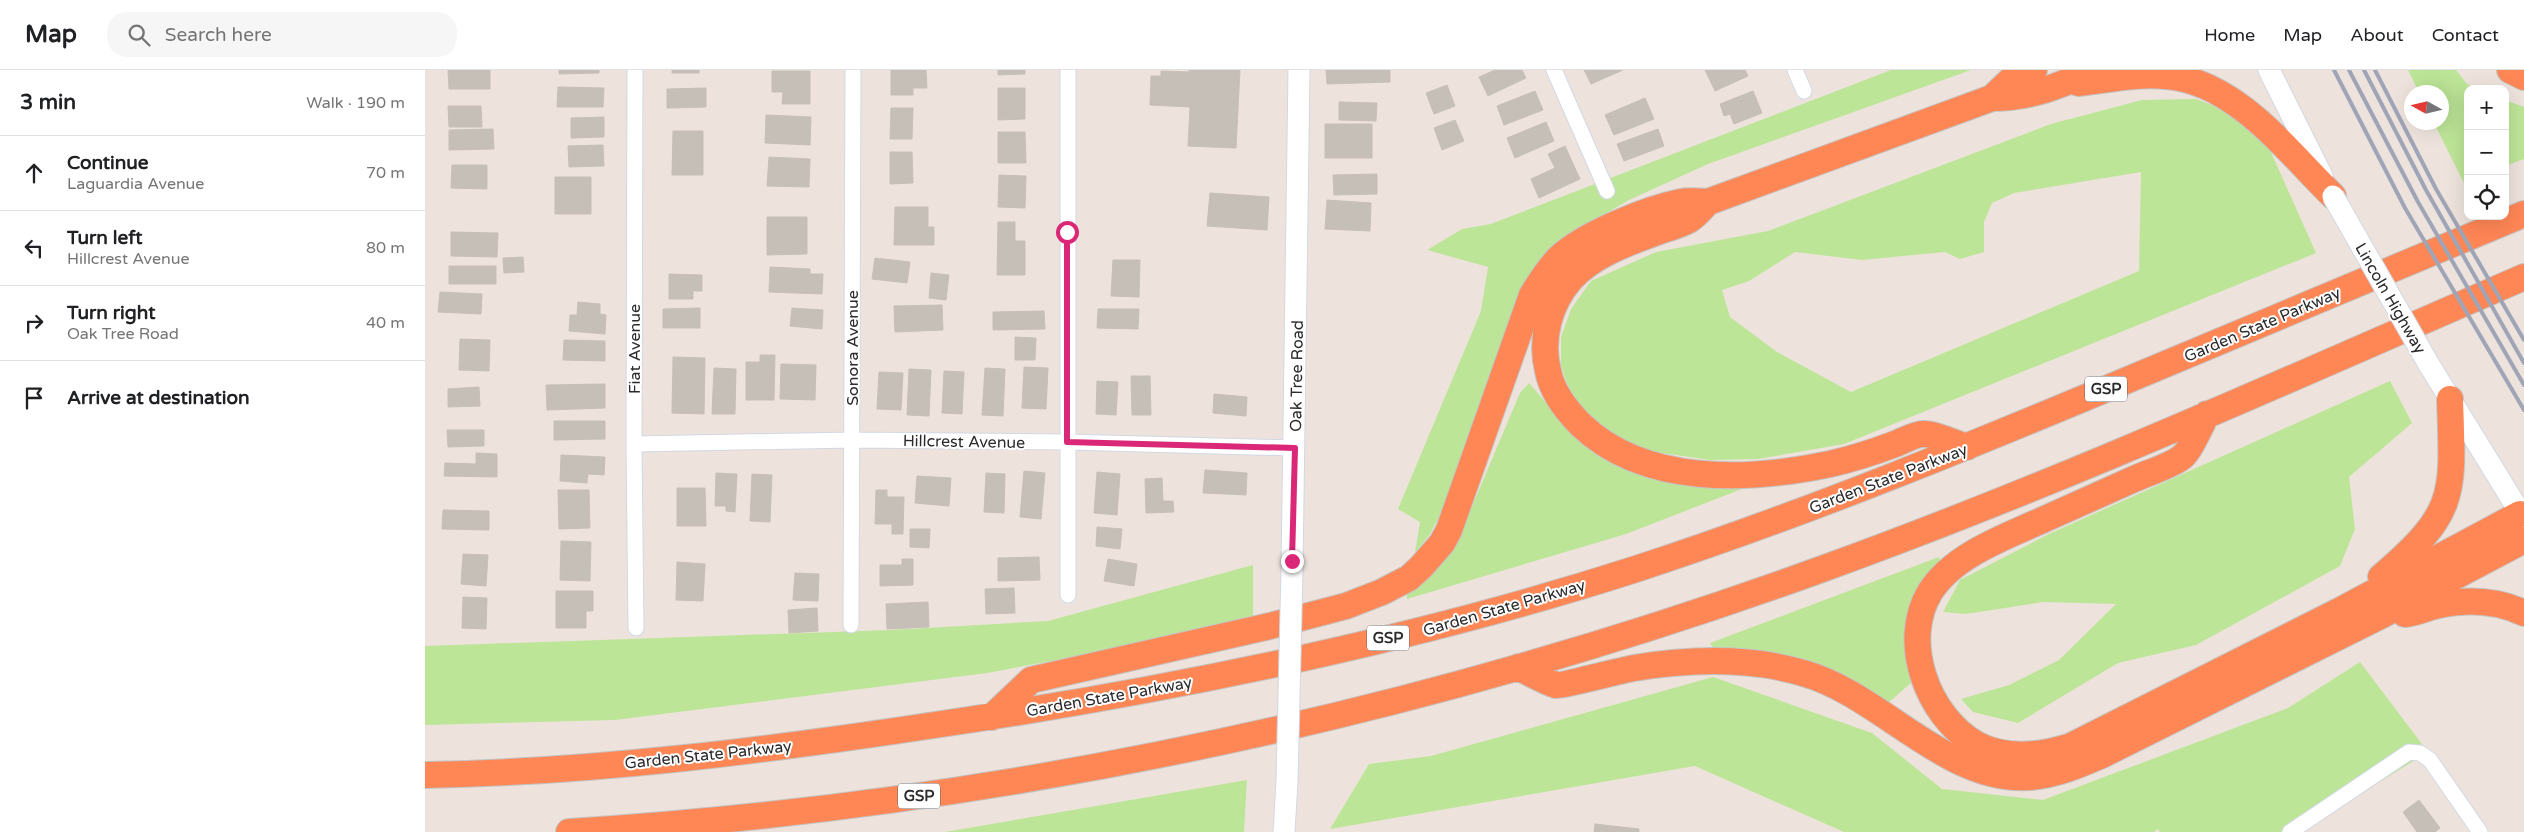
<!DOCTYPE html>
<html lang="en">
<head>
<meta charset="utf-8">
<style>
	body { margin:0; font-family:"Varela Round",sans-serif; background:#f6f6f6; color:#202124 }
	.controls { position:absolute; right:15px; top:15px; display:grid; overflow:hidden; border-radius:10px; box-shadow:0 5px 20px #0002 }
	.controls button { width:45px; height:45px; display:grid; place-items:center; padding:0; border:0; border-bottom:1px solid #e0e0e0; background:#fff; color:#202124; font:25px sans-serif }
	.compass { position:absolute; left:1979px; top:15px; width:45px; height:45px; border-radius:50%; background:#fff; box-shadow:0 5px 20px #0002; rotate:278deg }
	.stop { position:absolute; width:15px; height:15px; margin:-11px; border:4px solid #db2777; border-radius:50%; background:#fff }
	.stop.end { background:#db2777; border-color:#fff; box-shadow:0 1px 5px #0008 }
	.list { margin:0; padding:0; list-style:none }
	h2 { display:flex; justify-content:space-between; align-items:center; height:65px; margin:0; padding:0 20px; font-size:21px }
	h2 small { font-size:16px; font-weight:400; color:#757577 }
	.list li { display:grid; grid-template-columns:32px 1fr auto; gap:15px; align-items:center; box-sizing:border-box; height:75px; padding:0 20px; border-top:1px solid #e0e0e0 }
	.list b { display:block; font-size:19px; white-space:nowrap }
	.list p { margin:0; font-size:16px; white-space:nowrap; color:#757577 }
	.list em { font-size:16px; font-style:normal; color:#757577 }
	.icon { flex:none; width:28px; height:28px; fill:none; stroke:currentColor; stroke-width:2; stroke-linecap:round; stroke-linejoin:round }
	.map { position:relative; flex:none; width:2099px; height:762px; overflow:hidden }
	header { display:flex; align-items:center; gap:30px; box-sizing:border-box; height:70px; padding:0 25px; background:#fff; border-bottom:1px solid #e0e0e0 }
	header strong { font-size:24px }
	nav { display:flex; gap:28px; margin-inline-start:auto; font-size:18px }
	.search { width:350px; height:45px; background:#f6f6f6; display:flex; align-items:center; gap:12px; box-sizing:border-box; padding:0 18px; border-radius:20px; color:#757577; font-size:19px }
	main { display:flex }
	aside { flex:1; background:#fff }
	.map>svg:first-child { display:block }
	.green { fill:#bde597; fill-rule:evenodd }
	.building { fill:#c5bfb8; stroke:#c8bfb6 }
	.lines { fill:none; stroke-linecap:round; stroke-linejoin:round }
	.street-casing { stroke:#d1d8e4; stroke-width:17 }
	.secondary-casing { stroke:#d1d8e4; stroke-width:23 }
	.highway-casing { stroke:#c4c4c4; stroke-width:28 }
	.street { stroke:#fff; stroke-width:15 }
	.secondary { stroke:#fff; stroke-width:21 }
	.highway { stroke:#ff8655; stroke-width:26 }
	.rail { stroke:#9fa5b6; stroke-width:4 }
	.secondary-bridge-casing { stroke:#d1d8e4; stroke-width:23; stroke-linecap:butt }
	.secondary-bridge { stroke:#fff; stroke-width:21 }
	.route { stroke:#db2777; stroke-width:6 }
	.labels { text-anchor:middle; stroke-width:4; stroke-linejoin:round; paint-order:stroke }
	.shield { fill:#fff; stroke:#6b6b6b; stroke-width:1 }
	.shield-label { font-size:15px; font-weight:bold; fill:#2b2b2b }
	.street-label { font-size:16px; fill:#2b2b2b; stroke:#fff }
</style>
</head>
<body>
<header>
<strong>Map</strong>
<div class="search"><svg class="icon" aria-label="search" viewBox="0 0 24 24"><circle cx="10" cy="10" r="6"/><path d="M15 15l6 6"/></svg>Search here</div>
<nav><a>Home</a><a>Map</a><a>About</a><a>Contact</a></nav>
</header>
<main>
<aside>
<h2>3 min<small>Walk · 190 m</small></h2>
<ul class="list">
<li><svg class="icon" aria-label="ahead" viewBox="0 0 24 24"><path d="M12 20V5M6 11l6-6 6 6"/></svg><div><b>Continue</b><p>Laguardia Avenue</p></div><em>70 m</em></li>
<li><svg class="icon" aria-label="left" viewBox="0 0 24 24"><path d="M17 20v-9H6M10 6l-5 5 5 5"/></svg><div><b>Turn left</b><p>Hillcrest Avenue</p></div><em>80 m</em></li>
<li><svg class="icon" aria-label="right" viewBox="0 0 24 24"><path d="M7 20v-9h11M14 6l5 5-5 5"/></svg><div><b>Turn right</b><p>Oak Tree Road</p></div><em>40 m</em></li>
<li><svg class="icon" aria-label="arrive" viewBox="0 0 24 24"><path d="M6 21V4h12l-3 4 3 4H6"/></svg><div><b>Arrive at destination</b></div></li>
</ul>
</aside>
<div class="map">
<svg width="2099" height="762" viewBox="0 0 2099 762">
	<rect width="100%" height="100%" fill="#ede3dc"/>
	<path class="green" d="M 1466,0 L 1546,0 L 1283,94 L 1204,130 L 1154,159 L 1102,210 L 1088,238 L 1020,436 L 1005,464 L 990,483 L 995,452 L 973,439 L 1056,241 L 1063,197 L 1002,180 L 1037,159 L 1066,154 Z
		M 1983,0 L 2031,0 L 2042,14 L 2053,19 L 2043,19 L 2043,112 L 2039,113 L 2009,53 L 2016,52 L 2016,22 L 1994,22 Z
		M 1771,29 L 1833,53 L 1891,183 L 1419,374 L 1333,389 L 1285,390 L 1230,382 L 1201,371 L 1182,361 L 1165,346 L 1148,326 L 1141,311 L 1136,295 L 1136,267 L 1146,239 L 1166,211 L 1231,182 L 1343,161 L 1626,54 L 1717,30 ZM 1716,102 L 1714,201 L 1426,322 L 1352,282 L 1305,247 L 1297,220 L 1324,211 L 1370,182 L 1437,190 L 1520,182 L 1535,189 L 1559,182 L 1559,152 L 1567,133 L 1589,123 Z
		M 2080,30 L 2099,37 L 2099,89 L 2080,96 Z
		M 1965,311 L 1987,353 L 1924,407 L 1930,459 L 1915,496 L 1771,575 L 1693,593 L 1593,653 L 1548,642 L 1536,629 L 1584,615 L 1634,590 L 1691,534 L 1618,532 L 1541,544 L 1518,542 L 1535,510 L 1624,464 Z
		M 1104,313 C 1123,333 1136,356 1157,374 C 1202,413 1266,414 1322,417 L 1201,464 L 982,529 L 982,525 L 1014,497 L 1029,479 L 1095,323 Z
		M 1514,487 L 1516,493 C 1510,499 1501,504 1496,511 C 1476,540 1475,580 1488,611 L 1462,634 L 1289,580 L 1285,573 Z
		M 828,495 L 828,553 L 562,603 L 190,650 L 0,655 L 0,576 L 465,560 L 623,551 Z
		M 1935,592 L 2003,682 L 1874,762 L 1735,762 L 1733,759 L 1729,762 L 1419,762 L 1270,696 L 905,759 L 944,694 L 1006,686 L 1288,607 L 1447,663 L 1517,719 L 1618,730 L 1863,638 Z
		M 822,710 L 819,762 L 520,762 Z"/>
	<path class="building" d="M 23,0 L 65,0 L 65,19 L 24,19 Z
		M 134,0 L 174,0 L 174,3 L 134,4 Z
		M 247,0 L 274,0 L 274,3 L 247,3 Z
		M 466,0 L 501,0 L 502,18 L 488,18 L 488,25 L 466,25 Z
		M 573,0 L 600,0 L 600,4 L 573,5 Z
		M 764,0 L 815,0 L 811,78 L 763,76 L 765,37 L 725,35 L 726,6 L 736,6 L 736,1 L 764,2 Z
		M 901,0 L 965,0 L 965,12 L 902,14 Z
		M 1070,0 L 1097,0 L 1101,8 L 1063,26 L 1054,7 Z
		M 1159,0 L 1198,0 L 1166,14 Z
		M 1280,0 L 1320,0 L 1323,6 L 1290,21 Z
		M 347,1 L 385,1 L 385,34 L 357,34 L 358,22 L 347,22 Z
		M 1022,15 L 1030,36 L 1009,44 L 1001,23 Z
		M 133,17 L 179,18 L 178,37 L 132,37 Z
		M 281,18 L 281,37 L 242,38 L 242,19 Z
		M 573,18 L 600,18 L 600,49 L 573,50 Z
		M 1110,21 L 1118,40 L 1079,55 L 1072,36 Z
		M 1328,21 L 1337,43 L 1309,54 L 1305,44 L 1299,46 L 1295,34 Z
		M 1220,28 L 1229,49 L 1189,65 L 1180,45 Z
		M 914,32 L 952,33 L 951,51 L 914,50 Z
		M 23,36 L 56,36 L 57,57 L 24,57 Z
		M 466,38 L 488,38 L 487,69 L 465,69 Z
		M 341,45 L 386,47 L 385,75 L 340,73 Z
		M 179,47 L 179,67 L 146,68 L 146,48 Z
		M 1030,50 L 1039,71 L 1017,80 L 1009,58 Z
		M 1121,52 L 1129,71 L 1090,88 L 1082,68 Z
		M 900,54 L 947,54 L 947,88 L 900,88 Z
		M 68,59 L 69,79 L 24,80 L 24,60 Z
		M 1233,59 L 1239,76 L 1199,91 L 1192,74 Z
		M 248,61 L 278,61 L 278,105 L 247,105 Z
		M 573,62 L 600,62 L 601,93 L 573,93 Z
		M 178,75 L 179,96 L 144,97 L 143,76 Z
		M 1140,76 L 1155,109 L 1114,128 L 1106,109 L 1130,98 L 1123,84 Z
		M 465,82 L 487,82 L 488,113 L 465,114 Z
		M 344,87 L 385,89 L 384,117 L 342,116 Z
		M 27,95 L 62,95 L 62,119 L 26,118 Z
		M 952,104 L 952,124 L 909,125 L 908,105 Z
		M 574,105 L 601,106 L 600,138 L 573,137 Z
		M 130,107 L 166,107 L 166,144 L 130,144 Z
		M 785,123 L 844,127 L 842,160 L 782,156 Z
		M 902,130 L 946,133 L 945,161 L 900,159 Z
		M 470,137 L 503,137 L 503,157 L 509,157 L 509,175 L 469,175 Z
		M 342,147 L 382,147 L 382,184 L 342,185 Z
		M 573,152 L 590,152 L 590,171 L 600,171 L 600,205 L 572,205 Z
		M 26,162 L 73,163 L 72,187 L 26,186 Z
		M 98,187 L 99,202 L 79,203 L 78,188 Z
		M 450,188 L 485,192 L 482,213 L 447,209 Z
		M 688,190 L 715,190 L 714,227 L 686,226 Z
		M 24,196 L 71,196 L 71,214 L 24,214 Z
		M 345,197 L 385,199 L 385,204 L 398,204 L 397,224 L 344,222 Z
		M 506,203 L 524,205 L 521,230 L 504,228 Z
		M 244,204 L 277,205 L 277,221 L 268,221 L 268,229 L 244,229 Z
		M 15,222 L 57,224 L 56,244 L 13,242 Z
		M 153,232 L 175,234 L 175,244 L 181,245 L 180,264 L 144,261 L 145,245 L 152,245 Z
		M 517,235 L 518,260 L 470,262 L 469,236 Z
		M 275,238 L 275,258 L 238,258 L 238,239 Z
		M 367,238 L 398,240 L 397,259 L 365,256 Z
		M 673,239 L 714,239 L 713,259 L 672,258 Z
		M 619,241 L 620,259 L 568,260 L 568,242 Z
		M 590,267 L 611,268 L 610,290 L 590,290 Z
		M 35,269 L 65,270 L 64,301 L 34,300 Z
		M 139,270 L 180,271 L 180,291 L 138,290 Z
		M 335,285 L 350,285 L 349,330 L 321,330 L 321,292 L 335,292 Z
		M 248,287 L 280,288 L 279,344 L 247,343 Z
		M 356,294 L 391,295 L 390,330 L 355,329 Z
		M 599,297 L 623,298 L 621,339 L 597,338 Z
		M 289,298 L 311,299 L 310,344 L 287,344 Z
		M 560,298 L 580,299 L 578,346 L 557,345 Z
		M 484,299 L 506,300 L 504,346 L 482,345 Z
		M 519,301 L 539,302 L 537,344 L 517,343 Z
		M 454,302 L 478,303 L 476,340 L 452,339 Z
		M 706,306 L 725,306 L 726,345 L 707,345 Z
		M 672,311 L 693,312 L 691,345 L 671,344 Z
		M 180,314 L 180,338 L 122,340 L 121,315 Z
		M 54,317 L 55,336 L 23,337 L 23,319 Z
		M 789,324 L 822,327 L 821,346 L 788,343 Z
		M 129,351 L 180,351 L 180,369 L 129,370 Z
		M 22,360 L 59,360 L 59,376 L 23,377 Z
		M 51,383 L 72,384 L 72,407 L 19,406 L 20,393 L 51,394 Z
		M 136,385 L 180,387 L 179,405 L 163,404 L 162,413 L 135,411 Z
		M 780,400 L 822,403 L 821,425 L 778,423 Z
		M 599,401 L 620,403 L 616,449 L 595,447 Z
		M 672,402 L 695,404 L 692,445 L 669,443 Z
		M 291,403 L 312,404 L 310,442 L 301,441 L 301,436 L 290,436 Z
		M 561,403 L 580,404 L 579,443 L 559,442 Z
		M 327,404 L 347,405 L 345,452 L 325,451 Z
		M 492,406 L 526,408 L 524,436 L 490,433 Z
		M 737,408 L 738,431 L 748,431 L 749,442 L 721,443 L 720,409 Z
		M 252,418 L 280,418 L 281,456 L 252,456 Z
		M 133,420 L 164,420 L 165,458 L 134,459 Z
		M 451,420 L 462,420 L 462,427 L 479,427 L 478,464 L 467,464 L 467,454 L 450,454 Z
		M 18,440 L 64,441 L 64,460 L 17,459 Z
		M 672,457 L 697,459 L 695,479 L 671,476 Z
		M 485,459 L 505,459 L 504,478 L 485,477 Z
		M 136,471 L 166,472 L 165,511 L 135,510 Z
		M 38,484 L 63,485 L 61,516 L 36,514 Z
		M 614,487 L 615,510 L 573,511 L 573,488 Z
		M 477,489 L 488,489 L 488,515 L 455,516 L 455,495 L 477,495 Z
		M 683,489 L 712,494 L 709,516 L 679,511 Z
		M 252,492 L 280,494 L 278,531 L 251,530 Z
		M 370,503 L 394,504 L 393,531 L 368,530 Z
		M 589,518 L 590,543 L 561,544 L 560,519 Z
		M 131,521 L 168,521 L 168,541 L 161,541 L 161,558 L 131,558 Z
		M 38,527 L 62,528 L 61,559 L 37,558 Z
		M 503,532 L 504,557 L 462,559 L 461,534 Z
		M 392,538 L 393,561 L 364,563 L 363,540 Z
		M 1994,730 L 2015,758 L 2010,762 L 1992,762 L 1978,742 Z
		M 1170,754 L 1214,759 L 1214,762 L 1169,762 Z"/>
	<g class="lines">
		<g class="street-casing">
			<path id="street" d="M 210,0 L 209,374 L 211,558
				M 643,0 L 643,525
				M 1129,0 L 1182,121
				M 1370,0 L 1379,21
				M 209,374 L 427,370 L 642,372 L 870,378
				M 426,555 L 428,0
				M 1865,762 L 1984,682 L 1995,683 L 2005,690 L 2055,762"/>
		</g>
		<g class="secondary-casing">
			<path id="secondary" d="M 1844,0 L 1897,106
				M 2003,293 L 2099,449
				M 867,499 L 874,0
				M 859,762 L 862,712"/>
		</g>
		<g class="highway-casing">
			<path id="highway" d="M 2085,0 L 2099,7
				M 1653,13 C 1682,10 1712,3 1741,6 C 1810,11 1862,81 1908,126
				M 1567,28 L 1588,8 L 1609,0
				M 1283,132 C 1277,138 1271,146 1264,150 C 1255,155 1244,158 1235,161 C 1205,172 1169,184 1146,209 C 1124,234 1115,269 1123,301 C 1127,322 1141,340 1156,355 C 1220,416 1324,411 1405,394 C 1427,389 1449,382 1470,374 C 1478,371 1490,364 1498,364 C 1508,363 1532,374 1542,377
				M 1782,344 C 1776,355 1765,381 1757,387 C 1746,396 1722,403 1709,409 C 1680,422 1651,435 1622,448 C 1583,466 1529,484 1505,522 C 1475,571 1502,646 1551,674 C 1581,690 1615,686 1646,676 L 1916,540 L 2095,444
				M 1956,507 C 2033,441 2028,426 2025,329
				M 1980,544 C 1992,543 2003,537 2014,535 C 2043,529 2072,530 2099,543
				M 1093,597 C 1105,603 1118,611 1131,615 C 1136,616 1197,600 1209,598 C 1264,589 1324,587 1378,603 C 1455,624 1523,714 1605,707 C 1631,705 1654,695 1677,685 L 1957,545 L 2099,470
				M 567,647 L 606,610 L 845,556 L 921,536 L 957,522 L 984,508 L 996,497 L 1017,473 L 1024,460 L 1107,225 C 1115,212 1123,199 1134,188 C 1159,164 1222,139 1256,132 C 1264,130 1274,132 1283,132 L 1567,28 C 1606,28 1636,15 1671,0
				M 0,705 C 168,702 337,681 503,656 C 742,621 981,573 1211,499 C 1386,442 1555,372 1724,301 C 1849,249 1974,197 2099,144
				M 144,762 C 572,735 994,645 1397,499 C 1635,413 1867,308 2099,207"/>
		</g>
		<use href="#street" class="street"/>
		<use href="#secondary" class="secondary"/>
		<use href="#highway" class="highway"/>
		<path class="rail" d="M 1909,0 L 1980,138 L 2099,340
			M 1924,0 L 1993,132 L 2099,315
			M 1939,0 L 2001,120 L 2099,293
			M 1950,0 L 2011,119 L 2099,270"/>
		<g class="secondary-bridge-casing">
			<path id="secondary-bridge" d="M 1908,126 L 2003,293
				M 862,712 L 867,499"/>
		</g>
		<use href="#secondary-bridge" class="secondary-bridge"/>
	</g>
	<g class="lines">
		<path class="route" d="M 642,162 L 642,372 L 870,378 L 867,491"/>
	</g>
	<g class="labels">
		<g class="shield">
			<rect x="1660" y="306.5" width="42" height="25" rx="4"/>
			<rect x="942" y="555.5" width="42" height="25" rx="4"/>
			<rect x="473" y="713.5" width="42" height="25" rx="4"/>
		</g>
		<g class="shield-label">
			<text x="1681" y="324">GSP</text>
			<text x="963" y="573">GSP</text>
			<text x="494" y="731">GSP</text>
		</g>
		<g class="street-label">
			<text transform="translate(1966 228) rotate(60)" y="6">Lincoln Highway</text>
			<text transform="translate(1837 254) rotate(-23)" y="6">Garden State Parkway</text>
			<text transform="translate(427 278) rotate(-90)" y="6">Sonora Avenue</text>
			<text transform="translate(209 279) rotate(-90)" y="6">Fiat Avenue</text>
			<text transform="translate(871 306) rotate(-89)" y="6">Oak Tree Road</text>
			<text transform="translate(539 371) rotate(1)" y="6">Hillcrest Avenue</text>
			<text transform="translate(1463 408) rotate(-21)" y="6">Garden State Parkway</text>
			<text transform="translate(1079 537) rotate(-16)" y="6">Garden State Parkway</text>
			<text transform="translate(684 626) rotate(-10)" y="6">Garden State Parkway</text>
			<text transform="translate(283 684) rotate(-6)" y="6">Garden State Parkway</text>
		</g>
	</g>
</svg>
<div class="controls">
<button>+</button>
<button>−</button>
<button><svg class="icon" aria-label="locate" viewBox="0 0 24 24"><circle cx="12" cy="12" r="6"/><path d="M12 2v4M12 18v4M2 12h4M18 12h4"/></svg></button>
</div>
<svg class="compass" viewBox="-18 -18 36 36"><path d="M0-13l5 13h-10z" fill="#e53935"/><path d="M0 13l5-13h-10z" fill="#757577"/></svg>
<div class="stop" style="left:642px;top:162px"></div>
<div class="stop end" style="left:867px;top:491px"></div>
</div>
</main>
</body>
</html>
